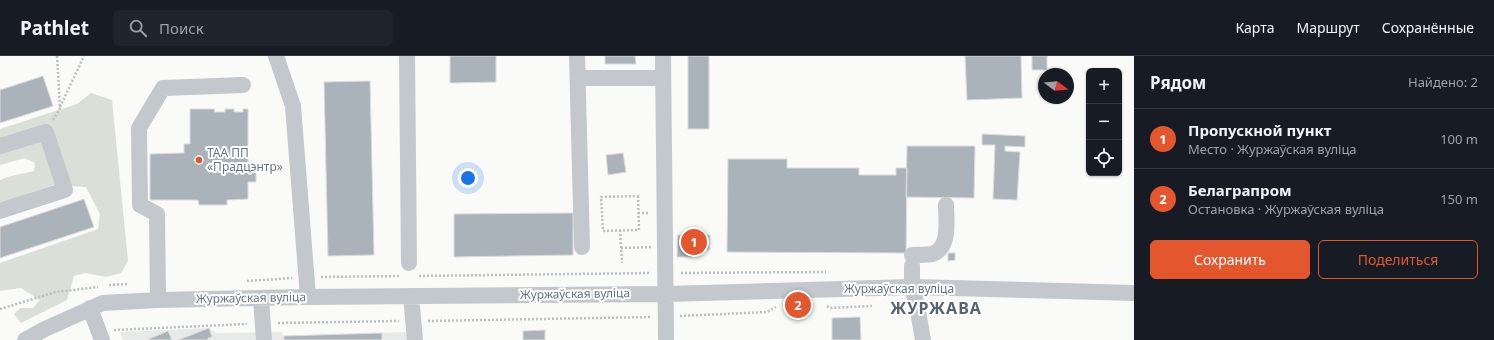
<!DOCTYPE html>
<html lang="ru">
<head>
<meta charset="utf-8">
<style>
	body { margin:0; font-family:"Noto Sans",sans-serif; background:#20242c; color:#f1f3f6 }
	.controls { position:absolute; right:12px; top:12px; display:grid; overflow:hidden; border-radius:6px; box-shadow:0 1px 3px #0004 }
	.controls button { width:36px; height:36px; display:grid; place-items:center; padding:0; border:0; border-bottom:1px solid #363941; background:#171b24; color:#f1f3f6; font:20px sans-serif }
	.compass { position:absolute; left:1038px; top:12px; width:36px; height:36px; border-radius:50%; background:#171b24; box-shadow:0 1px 3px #0004; rotate:106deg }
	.you { position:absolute; left:468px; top:122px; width:14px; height:14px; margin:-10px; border:3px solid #fff; border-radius:50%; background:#1a73e8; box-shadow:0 0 0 6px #1a73e833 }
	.badge { display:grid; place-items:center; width:26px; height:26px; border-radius:50%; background:#e4572e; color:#fff; font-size:13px; font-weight:700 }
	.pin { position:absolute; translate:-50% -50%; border:2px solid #fff; box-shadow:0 1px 4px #0006 }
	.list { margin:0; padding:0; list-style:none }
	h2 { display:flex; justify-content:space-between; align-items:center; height:52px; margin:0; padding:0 16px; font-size:17px }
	h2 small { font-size:13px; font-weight:400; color:#9ea1a6 }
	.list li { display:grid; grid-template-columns:26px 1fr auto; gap:12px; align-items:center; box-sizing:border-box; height:60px; padding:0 16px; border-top:1px solid #363941 }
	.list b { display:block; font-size:15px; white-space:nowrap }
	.list p { margin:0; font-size:13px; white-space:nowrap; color:#9ea1a6 }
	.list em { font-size:13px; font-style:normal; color:#9ea1a6 }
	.actions { display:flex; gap:8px; padding:12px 16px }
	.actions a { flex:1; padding:9px 0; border:1px solid #e4572e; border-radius:6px; text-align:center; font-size:14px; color:#e4572e }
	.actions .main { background:#e4572e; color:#fff }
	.icon { flex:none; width:22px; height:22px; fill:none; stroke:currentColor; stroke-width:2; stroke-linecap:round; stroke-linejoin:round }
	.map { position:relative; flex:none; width:1134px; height:284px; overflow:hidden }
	header { display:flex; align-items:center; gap:24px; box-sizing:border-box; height:56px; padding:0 20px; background:#171b24; border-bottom:1px solid #363941 }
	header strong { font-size:19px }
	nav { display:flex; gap:22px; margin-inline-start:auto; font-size:14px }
	.search { width:280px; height:36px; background:#20242c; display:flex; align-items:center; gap:10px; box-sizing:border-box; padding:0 14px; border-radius:6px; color:#9ea1a6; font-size:15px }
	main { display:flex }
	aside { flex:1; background:#171b24 }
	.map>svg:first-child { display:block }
	.built { fill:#e8e9e9 }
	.green { fill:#dadfd7 }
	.building { fill:#aab3b9; stroke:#dcdcda }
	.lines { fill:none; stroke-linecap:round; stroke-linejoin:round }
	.path { stroke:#bbbfc2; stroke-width:2.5; stroke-dasharray:2 2; stroke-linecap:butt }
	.minor { stroke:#c3c8cc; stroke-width:16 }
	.poi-dot { fill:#e4572e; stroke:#fff; stroke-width:1.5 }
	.labels { text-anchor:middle; stroke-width:4; stroke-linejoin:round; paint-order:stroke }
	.poi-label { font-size:12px; fill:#657683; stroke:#fff; text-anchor:start }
	.street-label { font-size:12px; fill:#657683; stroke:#fff }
	.district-label { font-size:16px; font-weight:bold; letter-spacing:1px; fill:#57646e; stroke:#fff }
</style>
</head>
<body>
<header>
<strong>Pathlet</strong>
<div class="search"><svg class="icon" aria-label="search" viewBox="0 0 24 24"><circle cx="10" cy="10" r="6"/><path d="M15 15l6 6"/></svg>Поиск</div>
<nav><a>Карта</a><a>Маршрут</a><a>Сохранённые</a></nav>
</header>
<main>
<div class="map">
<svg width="1134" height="284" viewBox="0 0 1134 284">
	<rect width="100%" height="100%" fill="#fafaf8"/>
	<path class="built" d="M 209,272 L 216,277 L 282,276 L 284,280 L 410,276 L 411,284 L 123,284 L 120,276 Z"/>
	<path class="green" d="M 91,37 L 112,44 L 128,205 L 121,217 L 106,221 L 85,217 L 74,220 L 67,244 L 21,267 L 14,258 L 20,252 L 33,252 L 40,244 L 21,232 L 0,235 L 0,207 L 98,173 L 100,158 L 86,131 L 53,129 L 0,148 L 0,124 L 7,121 L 34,115 L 35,107 L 25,102 L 0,109 L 0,73 L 77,48 Z"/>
	<path class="building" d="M 450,0 L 496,0 L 496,26 L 450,27 Z
		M 605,0 L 635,0 L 636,8 L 605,8 Z
		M 688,0 L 709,0 L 709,73 L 688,73 Z
		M 965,0 L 1021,0 L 1022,42 L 967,44 Z
		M 1032,0 L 1047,0 L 1047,14 L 1032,14 Z
		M 43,20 L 53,50 L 0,67 L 0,34 Z
		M 370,25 L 374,199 L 328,200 L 324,26 Z
		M 190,53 L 215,53 L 214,56 L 225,56 L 225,53 L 234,53 L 234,56 L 243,56 L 243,53 L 248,53 L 248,110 L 256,110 L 256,126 L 248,126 L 248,143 L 227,144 L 227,149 L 199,149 L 198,144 L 150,144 L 150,98 L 184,97 L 184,88 L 190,88 Z
		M 982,78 L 1025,80 L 1025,91 L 1005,90 L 1005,95 L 1020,96 L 1017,144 L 993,143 L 995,89 L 982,89 Z
		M 907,90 L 975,90 L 974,142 L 906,141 Z
		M 623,97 L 626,116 L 608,119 L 606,99 Z
		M 728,103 L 787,103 L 787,112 L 859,112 L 859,119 L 896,119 L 896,112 L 907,112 L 906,197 L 727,196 Z
		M 84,143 L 94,171 L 0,202 L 0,171 Z
		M 573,157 L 573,199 L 454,201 L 454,158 Z
		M 678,179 L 710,179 L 709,194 L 692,194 L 692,201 L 677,201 Z
		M 948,197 L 955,197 L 955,204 L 948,205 Z
		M 860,261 L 861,284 L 832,284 L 832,262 Z
		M 209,272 L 212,281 L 208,282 L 208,284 L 178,284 Z
		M 545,274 L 545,284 L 523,284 L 523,275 Z
		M 168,275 L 172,284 L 149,284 L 149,283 Z
		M 382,277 L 382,284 L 284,284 L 284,280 Z"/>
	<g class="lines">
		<path class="path" d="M 60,51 L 84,0
			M 53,64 L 60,52 L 57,0
			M 638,140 L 639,174 L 603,175 L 601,141 Z
			M 638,157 L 649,157
			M 620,174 L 622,207
			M 621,192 L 651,191
			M 681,217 L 826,216
			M 419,220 L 650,217
			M 321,221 L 400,220
			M 247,225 L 292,222
			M 109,229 L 128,228
			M 827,250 L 830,252 L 872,250
			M 0,253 L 56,236 L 98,231
			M 680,260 L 767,256 L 776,251
			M 428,265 L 651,261
			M 278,267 L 399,265
			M 114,274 L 247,268"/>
		<path class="minor" d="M 276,0 L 293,50 L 308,241
			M 407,0 L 409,207
			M 577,0 L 582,191
			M 663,0 L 666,284
			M 578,22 L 663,22
			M 0,90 L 46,76 L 65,134 L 0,155
			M 912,199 C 918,199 926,199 932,198 C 951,192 946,164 946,149
			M 912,210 L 912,231 L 918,255 L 923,284
			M 411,240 L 415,284
			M 261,243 L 264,284
			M 158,244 L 157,158 L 140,149 L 139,72 L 163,32 L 243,29
			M 90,252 L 102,284
			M 25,284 L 45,273 L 103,247 L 158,244 L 308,241 L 666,238 L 912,231 L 1134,237"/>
	</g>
	<circle class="poi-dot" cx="199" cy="104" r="4"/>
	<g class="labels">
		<g class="poi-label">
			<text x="207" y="101">ТАА ПП<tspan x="207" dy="14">«Прадцэнтр»</tspan></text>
		</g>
		<g class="street-label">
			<text x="899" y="237">Журжаўская вуліца</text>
			<text transform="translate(575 238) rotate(-1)" y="4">Журжаўская вуліца</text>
			<text transform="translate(251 242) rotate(-1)" y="4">Журжаўская вуліца</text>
		</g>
		<g class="district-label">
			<text x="936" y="258">ЖУРЖАВА</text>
		</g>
	</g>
</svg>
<div class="controls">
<button>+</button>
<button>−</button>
<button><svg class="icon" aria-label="locate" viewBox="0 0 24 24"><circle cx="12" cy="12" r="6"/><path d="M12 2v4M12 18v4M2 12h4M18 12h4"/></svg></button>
</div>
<svg class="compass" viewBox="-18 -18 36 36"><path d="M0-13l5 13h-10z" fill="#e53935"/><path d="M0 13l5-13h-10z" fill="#9ea1a6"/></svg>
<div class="you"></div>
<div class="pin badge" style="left:694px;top:186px">1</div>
<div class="pin badge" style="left:798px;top:249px">2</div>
</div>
<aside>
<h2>Рядом<small>Найдено: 2</small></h2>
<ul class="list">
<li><span class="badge">1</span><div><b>Пропускной пункт</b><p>Место · Журжаўская вуліца</p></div><em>100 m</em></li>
<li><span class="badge">2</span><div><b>Белаграпром</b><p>Остановка · Журжаўская вуліца</p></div><em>150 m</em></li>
</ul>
<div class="actions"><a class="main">Сохранить</a><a>Поделиться</a></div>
</aside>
</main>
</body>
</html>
